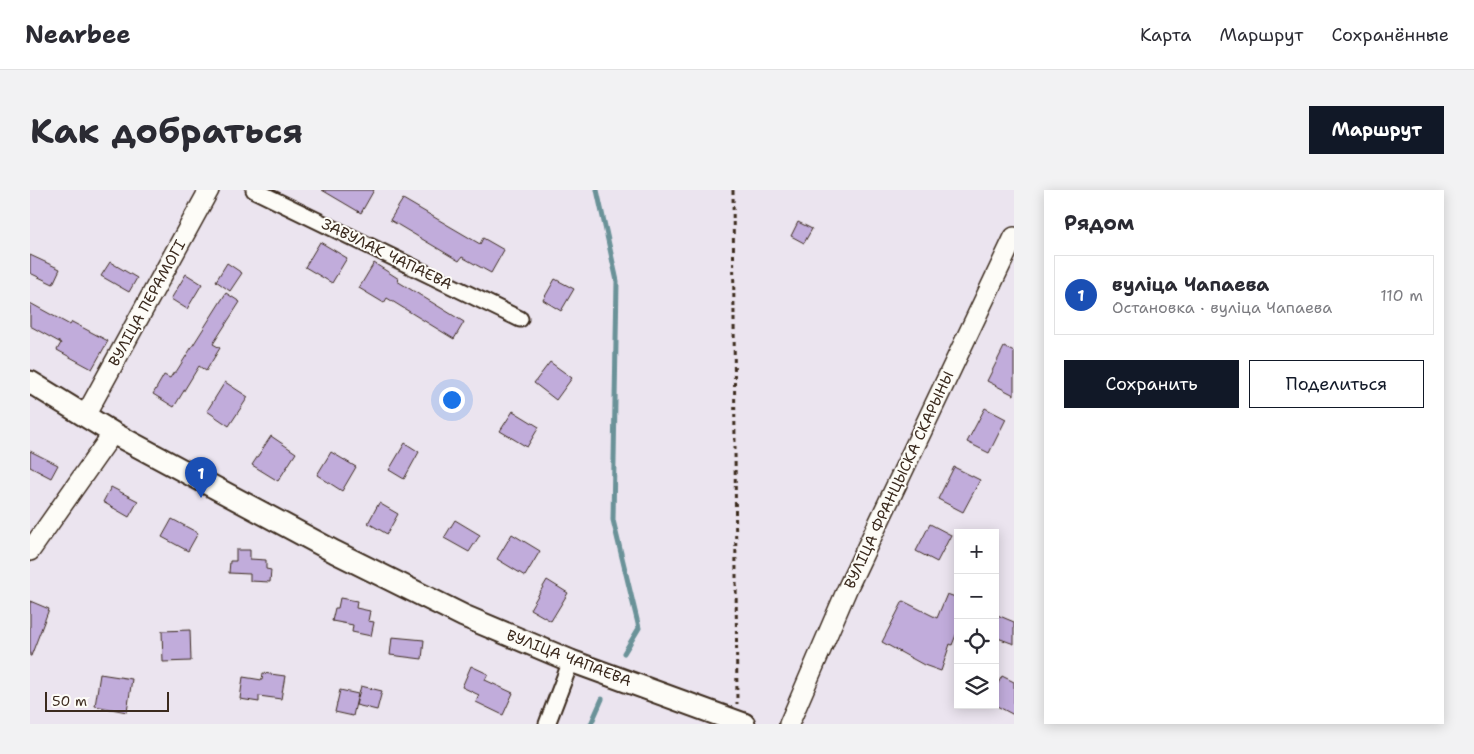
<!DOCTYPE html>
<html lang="ru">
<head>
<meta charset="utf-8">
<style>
	body { margin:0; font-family:"Shantell Sans",sans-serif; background:#f2f2f3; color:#2b2b33 }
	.controls { position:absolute; right:15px; bottom:15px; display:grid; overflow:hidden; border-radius:0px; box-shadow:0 2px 12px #0003 }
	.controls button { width:45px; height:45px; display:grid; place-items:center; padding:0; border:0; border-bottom:1px solid #e1e1e2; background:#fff; color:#2b2b33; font:25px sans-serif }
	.scale { position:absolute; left:15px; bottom:12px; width:124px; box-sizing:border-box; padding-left:5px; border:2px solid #3b2a1e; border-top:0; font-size:14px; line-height:18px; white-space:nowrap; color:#3b2a1e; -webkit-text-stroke:4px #fdfcf7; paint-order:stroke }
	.you { position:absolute; left:421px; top:209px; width:18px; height:18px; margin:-12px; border:4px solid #fff; border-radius:50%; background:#1a73e8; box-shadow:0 0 0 8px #1a73e833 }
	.badge { display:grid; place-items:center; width:32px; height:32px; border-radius:50%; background:#111827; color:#fff; font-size:16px; font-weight:700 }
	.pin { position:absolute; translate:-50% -41px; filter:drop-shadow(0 1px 2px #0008) }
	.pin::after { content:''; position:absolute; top:26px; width:18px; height:15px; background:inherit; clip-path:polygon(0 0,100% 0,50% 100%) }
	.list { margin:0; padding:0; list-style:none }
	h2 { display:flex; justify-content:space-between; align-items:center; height:65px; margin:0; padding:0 20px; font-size:21px }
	h2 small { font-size:16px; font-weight:400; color:#7c7c81 }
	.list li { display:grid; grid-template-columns:32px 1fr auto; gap:15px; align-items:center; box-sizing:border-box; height:80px; margin:0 10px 10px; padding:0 10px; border:1px solid #e1e1e2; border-radius:0px }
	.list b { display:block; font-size:19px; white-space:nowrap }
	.list p { margin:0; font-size:16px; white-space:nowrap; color:#7c7c81 }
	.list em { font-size:16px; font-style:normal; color:#7c7c81 }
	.actions { display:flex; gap:10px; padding:15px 20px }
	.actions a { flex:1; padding:11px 0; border:1px solid #111827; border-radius:0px; text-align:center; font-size:18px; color:#111827 }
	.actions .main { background:#111827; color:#fff }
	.icon { flex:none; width:28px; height:28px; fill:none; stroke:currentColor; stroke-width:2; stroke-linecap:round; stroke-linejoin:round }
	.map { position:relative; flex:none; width:984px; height:534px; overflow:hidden; border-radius:0px }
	header { display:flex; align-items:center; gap:30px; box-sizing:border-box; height:70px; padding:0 25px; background:#fff; border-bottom:1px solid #e1e1e2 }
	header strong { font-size:24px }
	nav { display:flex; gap:28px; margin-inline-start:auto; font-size:18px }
	.intro { display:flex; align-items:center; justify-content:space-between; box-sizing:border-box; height:120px; padding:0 30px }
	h1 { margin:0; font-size:35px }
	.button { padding:12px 22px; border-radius:0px; background:#111827; color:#fff; font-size:18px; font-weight:700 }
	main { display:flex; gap:30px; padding:0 30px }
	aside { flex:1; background:#fff; border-radius:0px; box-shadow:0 2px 12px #0003 }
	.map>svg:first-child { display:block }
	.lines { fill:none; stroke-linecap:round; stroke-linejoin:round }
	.stream { stroke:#6a9298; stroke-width:5 }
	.building { fill:#c1acdb; stroke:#3b2a1e }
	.minor-casing { stroke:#3b2a1e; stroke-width:19 }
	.tertiary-casing { stroke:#3b2a1e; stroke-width:22 }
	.secondary-casing { stroke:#3b2a1e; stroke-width:25 }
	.path { stroke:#3b2a1e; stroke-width:3; stroke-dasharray:4 4; stroke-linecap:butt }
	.minor { stroke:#fdfcf7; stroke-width:15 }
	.tertiary { stroke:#fdfcf7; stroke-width:19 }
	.secondary { stroke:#fdfcf7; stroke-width:21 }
	.labels { text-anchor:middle; stroke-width:4; stroke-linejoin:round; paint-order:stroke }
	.street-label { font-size:15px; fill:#3b2a1e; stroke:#fdfcf7 }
</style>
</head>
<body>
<header>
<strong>Nearbee</strong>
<nav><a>Карта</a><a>Маршрут</a><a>Сохранённые</a></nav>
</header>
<div class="intro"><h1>Как добраться</h1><a class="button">Маршрут</a></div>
<main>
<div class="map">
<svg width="984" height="534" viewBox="0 0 984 534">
	<rect width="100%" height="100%" fill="#ebe4ef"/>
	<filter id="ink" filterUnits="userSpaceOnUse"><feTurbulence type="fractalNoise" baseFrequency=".02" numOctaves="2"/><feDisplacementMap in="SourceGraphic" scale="10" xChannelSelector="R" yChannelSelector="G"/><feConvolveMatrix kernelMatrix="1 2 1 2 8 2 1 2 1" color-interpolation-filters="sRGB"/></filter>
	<g filter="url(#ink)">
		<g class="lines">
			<path class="stream" d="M 567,0 L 587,91 L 583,330 L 609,438 L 594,463
				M 561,534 L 572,509"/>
		</g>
		<path class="building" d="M 292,0 L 344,0 L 331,23 Z
			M 373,9 L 450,54 L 453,48 L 474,60 L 461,83 L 432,67 L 429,71 L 360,30 Z
			M 768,32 L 782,39 L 774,53 L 761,46 Z
			M 290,52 L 317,68 L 302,93 L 275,77 Z
			M 0,65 L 30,79 L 23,94 L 0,83 Z
			M 80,72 L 107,88 L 99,102 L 71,86 Z
			M 197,73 L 212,83 L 200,101 L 186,91 Z
			M 344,73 L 369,89 L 367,91 L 434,132 L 424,149 L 357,108 L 354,113 L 329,98 Z
			M 156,84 L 172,94 L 157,119 L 141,109 Z
			M 525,89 L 544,99 L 531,121 L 513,110 Z
			M 196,103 L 210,112 L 183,154 L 190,158 L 176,181 L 169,176 L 144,217 L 123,204 L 134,185 L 140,188 L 144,182 L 146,182 Z
			M 0,113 L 40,135 L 42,132 L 78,151 L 62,179 L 27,160 L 31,153 L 0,136 Z
			M 974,157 L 984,162 L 984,205 L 957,191 Z
			M 520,172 L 542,188 L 526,210 L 504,193 Z
			M 195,192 L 218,207 L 199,236 L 177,221 Z
			M 955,218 L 976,229 L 959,263 L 937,252 Z
			M 483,221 L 509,237 L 497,257 L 470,241 Z
			M 241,246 L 266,263 L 248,291 L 222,275 Z
			M 375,253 L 389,262 L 374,289 L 359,280 Z
			M 0,261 L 28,275 L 21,288 L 0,277 Z
			M 301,262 L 326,277 L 312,301 L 287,285 Z
			M 924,277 L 950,290 L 933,322 L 908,309 Z
			M 81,297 L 108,311 L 99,327 L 73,312 Z
			M 349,313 L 368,324 L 357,344 L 338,333 Z
			M 142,329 L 168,343 L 158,361 L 132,347 Z
			M 425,330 L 450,345 L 439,362 L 414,348 Z
			M 900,334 L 921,345 L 907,372 L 886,361 Z
			M 482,344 L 510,361 L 495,386 L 467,369 Z
			M 206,360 L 220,360 L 220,369 L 236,370 L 236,379 L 241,380 L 240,392 L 220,391 L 220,384 L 199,383 L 200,371 L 206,371 Z
			M 517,390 L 538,403 L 521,431 L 500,419 Z
			M 917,404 L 928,408 L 928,440 L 922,455 L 920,454 L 911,481 L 894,475 L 852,452 L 873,411 L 907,428 Z
			M 310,408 L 327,411 L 326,418 L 340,421 L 338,431 L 344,432 L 341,446 L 322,442 L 323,435 L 302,431 L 305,418 L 308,418 Z
			M 0,411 L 19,419 L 1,466 L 0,466 Z
			M 965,424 L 984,432 L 984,454 L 965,447 Z
			M 160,440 L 161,471 L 133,472 L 132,441 Z
			M 362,447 L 394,450 L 392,469 L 360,465 Z
			M 441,476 L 458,484 L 455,490 L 483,503 L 473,525 L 446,512 L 449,505 L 432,497 Z
			M 233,483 L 255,486 L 251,509 L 229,506 L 229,512 L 210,509 L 213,487 L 232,490 Z
			M 70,484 L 102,489 L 97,522 L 65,516 Z
			M 972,486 L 984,492 L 984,525 L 965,515 L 965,499 Z
			M 331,496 L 352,501 L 347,520 L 326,515 Z
			M 310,500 L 328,504 L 323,526 L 305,522 Z"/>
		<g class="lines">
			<g class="minor-casing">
				<path id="minor" d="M 224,0 L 490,129
					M 517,534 L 541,471"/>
			</g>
			<g class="tertiary-casing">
				<path id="tertiary" d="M 55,226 L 179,0
					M 0,361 L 83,243
					M 759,534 L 818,397 L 984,47"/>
			</g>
			<g class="secondary-casing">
				<path id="secondary" d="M 0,192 L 83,243 L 305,362 L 434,426 L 541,471 L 714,534"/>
			</g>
			<path class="path" d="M 703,0 L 707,514"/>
			<use href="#minor" class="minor"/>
			<use href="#tertiary" class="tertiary"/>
			<use href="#secondary" class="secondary"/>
		</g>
	</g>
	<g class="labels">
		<g class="street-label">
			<text transform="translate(357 64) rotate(26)" y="5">ЗАВУЛАК ЧАПАЕВА</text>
			<text transform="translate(117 113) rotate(-61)" y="5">ВУЛІЦА ПЕРАМОГІ</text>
			<text transform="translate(869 290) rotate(-65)" y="5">ВУЛІЦА ФРАНЦЫСКА СКАРЫНЫ</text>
			<text transform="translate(539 468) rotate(21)" y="5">ВУЛІЦА ЧАПАЕВА</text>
		</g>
	</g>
</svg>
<div class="controls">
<button>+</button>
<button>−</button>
<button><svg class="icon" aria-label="locate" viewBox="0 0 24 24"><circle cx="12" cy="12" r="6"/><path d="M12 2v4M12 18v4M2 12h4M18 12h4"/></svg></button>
<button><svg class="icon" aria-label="layers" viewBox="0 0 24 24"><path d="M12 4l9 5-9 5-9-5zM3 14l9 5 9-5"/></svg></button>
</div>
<div class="scale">50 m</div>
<div class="you"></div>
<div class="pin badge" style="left:171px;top:308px;background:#1a4fb4">1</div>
</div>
<aside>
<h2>Рядом<small></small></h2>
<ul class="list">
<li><span class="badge" style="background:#1a4fb4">1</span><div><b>вуліца Чапаева</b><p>Остановка · вуліца Чапаева</p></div><em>110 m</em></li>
</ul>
<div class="actions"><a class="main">Сохранить</a><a>Поделиться</a></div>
</aside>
</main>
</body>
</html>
